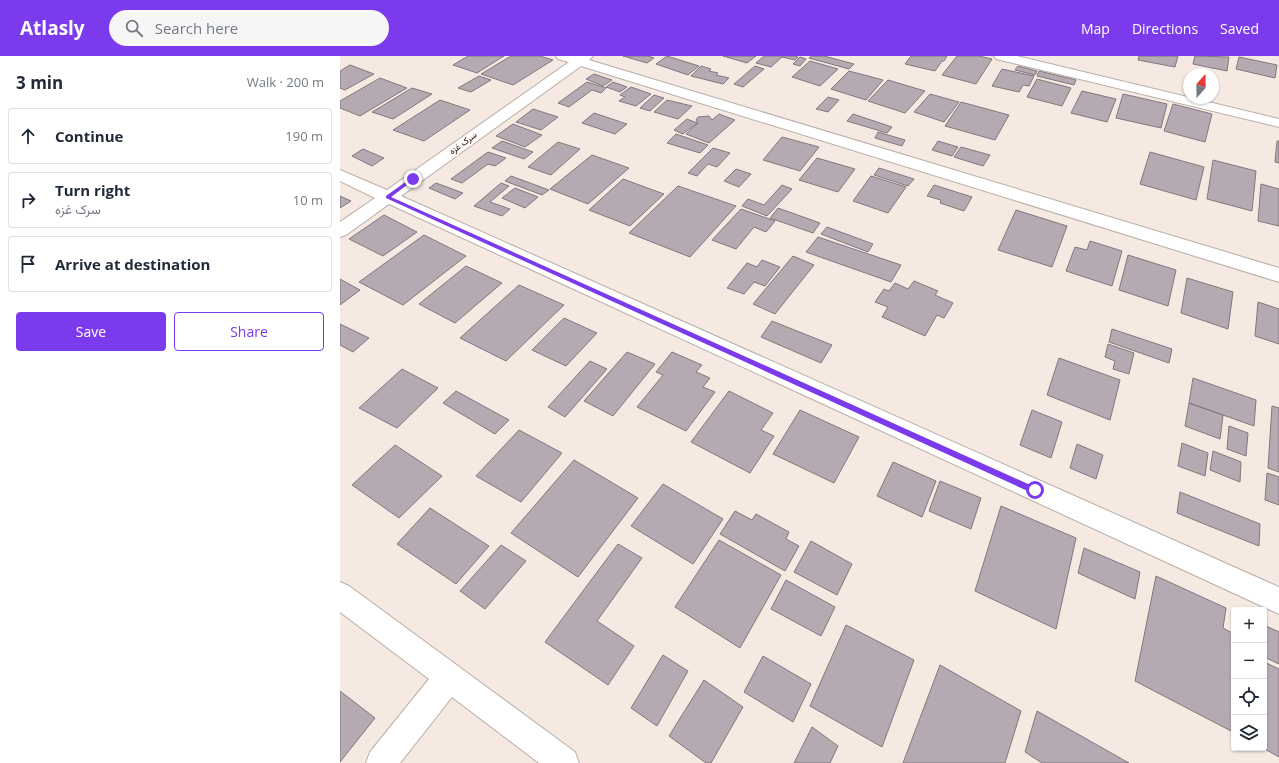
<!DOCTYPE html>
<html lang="en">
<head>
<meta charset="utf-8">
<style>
	body { margin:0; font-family:"Open Sans",Vazirmatn,sans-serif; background:#f6f6f7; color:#1f2937 }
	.controls { position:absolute; right:12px; bottom:12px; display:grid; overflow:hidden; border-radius:4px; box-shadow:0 1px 3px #0004 }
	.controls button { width:36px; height:36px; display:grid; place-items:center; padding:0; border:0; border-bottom:1px solid #e0e1e3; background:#fff; color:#1f2937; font:20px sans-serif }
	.compass { position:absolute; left:843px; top:12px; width:36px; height:36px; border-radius:50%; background:#fff; box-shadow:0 1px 3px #0004; rotate:20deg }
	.stop { position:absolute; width:12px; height:12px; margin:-9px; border:3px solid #7c3aed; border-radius:50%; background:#fff }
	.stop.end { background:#7c3aed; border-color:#fff; box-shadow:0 1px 4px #0008 }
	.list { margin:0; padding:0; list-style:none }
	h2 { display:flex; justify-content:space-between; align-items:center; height:52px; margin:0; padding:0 16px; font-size:17px }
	h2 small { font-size:13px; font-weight:400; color:#747a83 }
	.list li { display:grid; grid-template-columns:26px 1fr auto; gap:12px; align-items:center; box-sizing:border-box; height:56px; margin:0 8px 8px; padding:0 8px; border:1px solid #e0e1e3; border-radius:4px }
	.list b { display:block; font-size:15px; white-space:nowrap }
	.list p { margin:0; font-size:13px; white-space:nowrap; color:#747a83 }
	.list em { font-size:13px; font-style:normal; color:#747a83 }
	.actions { display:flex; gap:8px; padding:12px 16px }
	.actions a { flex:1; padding:9px 0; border:1px solid #7c3aed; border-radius:4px; text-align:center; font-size:14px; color:#7c3aed }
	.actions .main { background:#7c3aed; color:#fff }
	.icon { flex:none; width:22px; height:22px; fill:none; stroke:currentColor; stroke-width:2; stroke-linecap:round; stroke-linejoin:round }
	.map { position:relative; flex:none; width:939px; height:707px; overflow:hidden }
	header { display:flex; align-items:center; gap:24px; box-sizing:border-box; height:56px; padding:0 20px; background:#7c3aed; color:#fff }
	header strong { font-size:19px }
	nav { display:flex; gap:22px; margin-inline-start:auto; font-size:14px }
	.search { width:280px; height:36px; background:#f6f6f7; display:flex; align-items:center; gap:10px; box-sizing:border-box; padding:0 14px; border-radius:22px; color:#747a83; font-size:15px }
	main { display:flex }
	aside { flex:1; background:#fff }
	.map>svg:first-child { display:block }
	.building { fill:#b6aab2; stroke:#82777e }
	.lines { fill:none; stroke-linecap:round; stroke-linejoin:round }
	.minor-casing { stroke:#b9aea7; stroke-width:2 }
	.minor { fill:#fff; fill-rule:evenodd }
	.route { fill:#7c3aed }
	.labels { text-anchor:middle; stroke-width:4; stroke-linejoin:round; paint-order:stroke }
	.far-street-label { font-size:9px; fill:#25211e; stroke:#fef7f2 }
</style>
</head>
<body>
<header>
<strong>Atlasly</strong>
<div class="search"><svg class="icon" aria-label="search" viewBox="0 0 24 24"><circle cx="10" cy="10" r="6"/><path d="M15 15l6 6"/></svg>Search here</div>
<nav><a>Map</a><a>Directions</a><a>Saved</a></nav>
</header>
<main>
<aside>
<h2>3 min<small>Walk · 200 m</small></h2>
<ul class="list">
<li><svg class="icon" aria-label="ahead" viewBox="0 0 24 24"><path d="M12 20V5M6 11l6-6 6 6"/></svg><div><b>Continue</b></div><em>190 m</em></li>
<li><svg class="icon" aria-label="right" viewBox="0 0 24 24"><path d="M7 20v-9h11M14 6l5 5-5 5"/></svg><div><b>Turn right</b><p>سرک غزه</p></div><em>10 m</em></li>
<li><svg class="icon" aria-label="arrive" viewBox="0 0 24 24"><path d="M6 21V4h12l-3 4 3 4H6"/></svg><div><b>Arrive at destination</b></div></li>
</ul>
<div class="actions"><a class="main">Save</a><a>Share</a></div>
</aside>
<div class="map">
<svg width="939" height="707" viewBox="0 0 939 707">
	<rect width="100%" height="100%" fill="#f5e9e1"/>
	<path class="building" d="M 128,0 L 164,0 L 137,17 L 113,9 Z
		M 171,0 L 200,0 L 213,4 L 173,29 L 141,18 Z
		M 283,0 L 308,0 L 314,2 L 307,7 Z
		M 327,0 L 359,10 L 348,19 L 316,8 Z
		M 383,0 L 416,0 L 407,7 Z
		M 424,0 L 455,0 L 458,1 L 455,4 L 442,1 L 431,11 L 416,7 Z
		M 472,0 L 484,0 L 514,8 L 509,13 L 469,2 Z
		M 571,0 L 607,0 L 604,5 L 602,5 L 595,15 L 565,8 Z
		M 617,0 L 639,0 L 652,3 L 636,28 L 602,19 Z
		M 799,0 L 838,0 L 835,11 L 798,4 Z
		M 855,0 L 889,1 L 887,15 L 853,8 Z
		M 460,1 L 466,3 L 460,10 L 453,8 Z
		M 899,1 L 937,9 L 935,22 L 896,13 Z
		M 470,5 L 498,13 L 480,30 L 452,21 Z
		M 10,9 L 34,18 L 5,34 L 0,32 L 0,15 Z
		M 361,10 L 371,13 L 369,15 L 378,17 L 376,19 L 389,22 L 383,28 L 351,20 Z
		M 415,10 L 424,13 L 403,31 L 394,28 Z
		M 678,10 L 697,15 L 695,19 L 675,14 Z
		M 662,13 L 694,20 L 689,30 L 683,29 L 679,36 L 652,30 Z
		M 509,15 L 543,24 L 526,44 L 491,33 Z
		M 699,15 L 736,24 L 734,29 L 697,20 Z
		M 254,18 L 272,24 L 263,30 L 246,23 Z
		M 139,20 L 151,24 L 131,36 L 118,32 Z
		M 40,22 L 67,32 L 20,60 L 0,52 L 0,45 Z
		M 697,23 L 731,32 L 722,50 L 687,41 Z
		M 548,24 L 585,35 L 565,57 L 528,45 Z
		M 247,26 L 266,32 L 261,37 L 252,34 L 229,51 L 218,47 Z
		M 273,26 L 287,31 L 280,36 L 266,31 Z
		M 291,31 L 311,38 L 296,50 L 279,45 L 285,41 L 280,39 Z
		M 72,32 L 92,38 L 53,63 L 32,56 Z
		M 742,35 L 776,43 L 767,66 L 731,57 Z
		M 590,38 L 619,46 L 604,66 L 574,56 Z
		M 783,38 L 827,48 L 821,72 L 776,62 Z
		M 314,39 L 324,42 L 310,55 L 300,52 Z
		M 488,41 L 499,44 L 488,56 L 476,53 Z
		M 100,44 L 130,54 L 84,85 L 53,74 Z
		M 327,44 L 352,50 L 338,63 L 314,56 Z
		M 621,46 L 669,59 L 655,84 L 605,70 Z
		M 833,48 L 872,58 L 865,86 L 824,75 Z
		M 193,53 L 218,61 L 201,74 L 176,66 Z
		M 254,57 L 287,68 L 275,78 L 242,67 Z
		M 379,58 L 395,64 L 369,87 L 346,78 L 358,67 L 356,64 L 358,61 L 369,60 L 372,64 Z
		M 513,58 L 552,71 L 547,77 L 507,65 Z
		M 347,63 L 357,67 L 343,78 L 334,74 Z
		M 173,68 L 202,79 L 185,91 L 156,80 Z
		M 538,76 L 565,84 L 562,90 L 535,82 Z
		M 336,78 L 368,89 L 360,97 L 327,87 Z
		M 442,81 L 479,91 L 460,115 L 423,104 Z
		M 162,85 L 193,96 L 184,103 L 152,92 Z
		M 598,85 L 618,91 L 612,100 L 592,94 Z
		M 937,85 L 939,85 L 939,107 L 935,106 Z
		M 218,86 L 240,93 L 211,119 L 188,111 Z
		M 621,91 L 650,99 L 643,110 L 614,101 Z
		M 373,92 L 390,97 L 377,111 L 368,108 L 357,120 L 348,117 Z
		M 23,93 L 44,102 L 32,110 L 12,100 Z
		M 148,96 L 166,102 L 155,110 L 148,108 L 122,127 L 111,123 Z
		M 810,96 L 864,111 L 856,144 L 800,128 Z
		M 252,99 L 289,112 L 248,148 L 210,133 Z
		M 477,102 L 515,113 L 498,136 L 459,124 Z
		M 873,104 L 916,115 L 912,155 L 867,143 Z
		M 539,112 L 574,123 L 568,130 L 534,119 Z
		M 396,113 L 411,118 L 399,131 L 384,125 Z
		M 171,120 L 209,134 L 202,139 L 165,125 Z
		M 531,120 L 566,131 L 548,157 L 513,145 Z
		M 283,123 L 324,138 L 290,170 L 249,154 Z
		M 96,127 L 123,137 L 115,143 L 89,132 Z
		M 161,127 L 169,130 L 150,146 L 170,153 L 162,160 L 134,150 Z
		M 921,128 L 939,133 L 939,170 L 918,165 Z
		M 442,129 L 452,133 L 427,160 L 402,150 L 408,143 L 424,149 Z
		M 594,129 L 632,141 L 624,155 L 600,147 L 601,144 L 587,140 Z
		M 338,130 L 396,150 L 350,201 L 289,177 Z
		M 175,132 L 198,141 L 185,152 L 162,142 Z
		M 0,140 L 11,145 L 0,152 Z
		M 438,152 L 480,167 L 473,177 L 430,162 Z
		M 401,153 L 435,165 L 426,176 L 414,171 L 396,193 L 372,184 Z
		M 676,154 L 727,170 L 712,211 L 658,194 Z
		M 44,159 L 77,176 L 43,200 L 9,183 Z
		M 487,171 L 533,188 L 528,196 L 481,178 Z
		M 84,179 L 126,200 L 63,249 L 19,226 Z
		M 478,181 L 561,209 L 551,226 L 466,196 Z
		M 750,185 L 782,195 L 772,230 L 726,215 L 735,191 L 747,194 Z
		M 788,199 L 836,214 L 828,250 L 779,234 Z
		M 453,200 L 474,209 L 435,258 L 413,248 Z
		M 422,204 L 440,211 L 425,230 L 414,226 L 404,238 L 387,232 L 407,207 L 417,211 Z
		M 126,210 L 162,227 L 115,267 L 79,248 Z
		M 847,222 L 893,236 L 888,273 L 841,257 Z
		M 0,223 L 20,234 L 0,249 Z
		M 574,225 L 598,235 L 595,239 L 613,247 L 604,262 L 597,259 L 585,280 L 542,261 L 548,251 L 535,246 L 544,233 L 549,235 L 555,227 L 568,233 Z
		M 179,229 L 224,249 L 166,305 L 120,282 Z
		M 918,246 L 939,253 L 939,288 L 915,280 Z
		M 224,262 L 257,277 L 226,310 L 192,294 Z
		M 432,265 L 492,289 L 481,307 L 421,281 Z
		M 0,268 L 29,282 L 13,296 L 0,289 Z
		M 772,273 L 832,293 L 829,307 L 769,286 Z
		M 768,288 L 794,297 L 789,318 L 773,313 L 775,305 L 765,301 Z
		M 287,296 L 315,308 L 273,360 L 244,345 Z
		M 332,296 L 362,309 L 356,316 L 370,322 L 363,331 L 375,336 L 346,375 L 297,351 L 323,319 L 316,316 Z
		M 719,302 L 780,324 L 770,364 L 707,339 Z
		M 250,305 L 267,313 L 225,361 L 208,351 Z
		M 62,313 L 98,332 L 57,372 L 19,352 Z
		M 853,322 L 916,344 L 914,370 L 849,347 Z
		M 116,335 L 169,364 L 155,378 L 103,347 Z
		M 389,335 L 433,357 L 421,374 L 434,380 L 410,417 L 351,386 Z
		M 849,347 L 883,359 L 880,383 L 845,370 Z
		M 932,350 L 939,352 L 939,416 L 928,412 Z
		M 460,354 L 519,381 L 494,427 L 433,398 Z
		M 692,354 L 722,366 L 711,402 L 680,389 Z
		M 889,370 L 908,377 L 906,400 L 887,393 Z
		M 179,374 L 222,397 L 181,446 L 136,420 Z
		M 842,387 L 868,397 L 865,420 L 838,410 Z
		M 737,388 L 763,399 L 756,423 L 730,412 Z
		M 55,389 L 102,420 L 59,462 L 12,429 Z
		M 873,395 L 901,406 L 900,426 L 870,414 Z
		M 234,404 L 298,442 L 238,521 L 171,477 Z
		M 553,406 L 596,425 L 582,461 L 537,440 Z
		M 927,417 L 939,421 L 939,449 L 925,444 Z
		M 600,425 L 641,442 L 631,473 L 589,455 Z
		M 323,428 L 383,463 L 353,508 L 291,470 Z
		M 840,436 L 920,468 L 919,490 L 837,457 Z
		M 661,450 L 736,482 L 716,573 L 635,535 Z
		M 90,452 L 149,490 L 116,528 L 57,488 Z
		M 395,455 L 412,464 L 416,458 L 449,476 L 446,483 L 459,490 L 445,515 L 380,478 Z
		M 379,484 L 441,519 L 400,592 L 335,551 Z
		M 471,485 L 512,508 L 497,539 L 454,516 Z
		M 278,488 L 302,502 L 257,565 L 294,590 L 268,629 L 205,586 Z
		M 161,489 L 186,505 L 145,553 L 120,535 Z
		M 744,492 L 800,516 L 795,543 L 738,517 Z
		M 816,520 L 886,552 L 883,572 L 894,578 L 893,676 L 795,625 Z
		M 446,524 L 495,551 L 481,580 L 431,553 Z
		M 506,569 L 574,604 L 542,691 L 470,650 Z
		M 924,569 L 939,576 L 939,608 L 924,601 Z
		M 323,599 L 348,615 L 317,670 L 291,652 Z
		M 423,600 L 471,628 L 453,666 L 404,636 Z
		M 924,606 L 939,613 L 939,701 L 923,692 L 924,692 Z
		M 600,609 L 681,655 L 665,707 L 563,707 Z
		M 364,624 L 403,651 L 371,707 L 366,707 L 329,680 Z
		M 0,635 L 35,662 L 0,706 Z
		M 697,655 L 789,707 L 702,707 L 685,696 Z
		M 472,671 L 498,690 L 490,707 L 454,707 Z"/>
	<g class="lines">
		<g class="minor-casing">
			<path id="minor" d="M 216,0 L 253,0 L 249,4 L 939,212 L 939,226 L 241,10 L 61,140 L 939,531 L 939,558 L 49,148 L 6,179 L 0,181 L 0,166 L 35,142 L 0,125 L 0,114 L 47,134 L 229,6 L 218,3 Z
				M 654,0 L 677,0 L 939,63 L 939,71 L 656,3 Z
				M 0,526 L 9,530 L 235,696 L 239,707 L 199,707 L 112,641 L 60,707 L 26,707 L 30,696 L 89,623 L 0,556 Z"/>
		</g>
		<use href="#minor" class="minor"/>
	</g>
	<path class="route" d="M 71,122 L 75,123 L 51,141 L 697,432 L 697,437 L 692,437 L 46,142 L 46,140 Z"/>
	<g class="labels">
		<g class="far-street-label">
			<text transform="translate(123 87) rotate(-36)" y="3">سرک غزه</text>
		</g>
	</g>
</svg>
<div class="controls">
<button>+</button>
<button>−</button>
<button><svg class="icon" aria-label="locate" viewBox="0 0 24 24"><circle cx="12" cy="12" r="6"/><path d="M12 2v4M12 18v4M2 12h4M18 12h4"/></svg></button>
<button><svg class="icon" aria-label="layers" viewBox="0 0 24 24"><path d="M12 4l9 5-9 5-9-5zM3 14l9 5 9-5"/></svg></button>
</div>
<svg class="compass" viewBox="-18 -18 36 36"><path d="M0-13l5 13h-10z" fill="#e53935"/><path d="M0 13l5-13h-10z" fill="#747a83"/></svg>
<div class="stop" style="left:695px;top:434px"></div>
<div class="stop end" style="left:73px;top:123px"></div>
</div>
</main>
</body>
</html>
